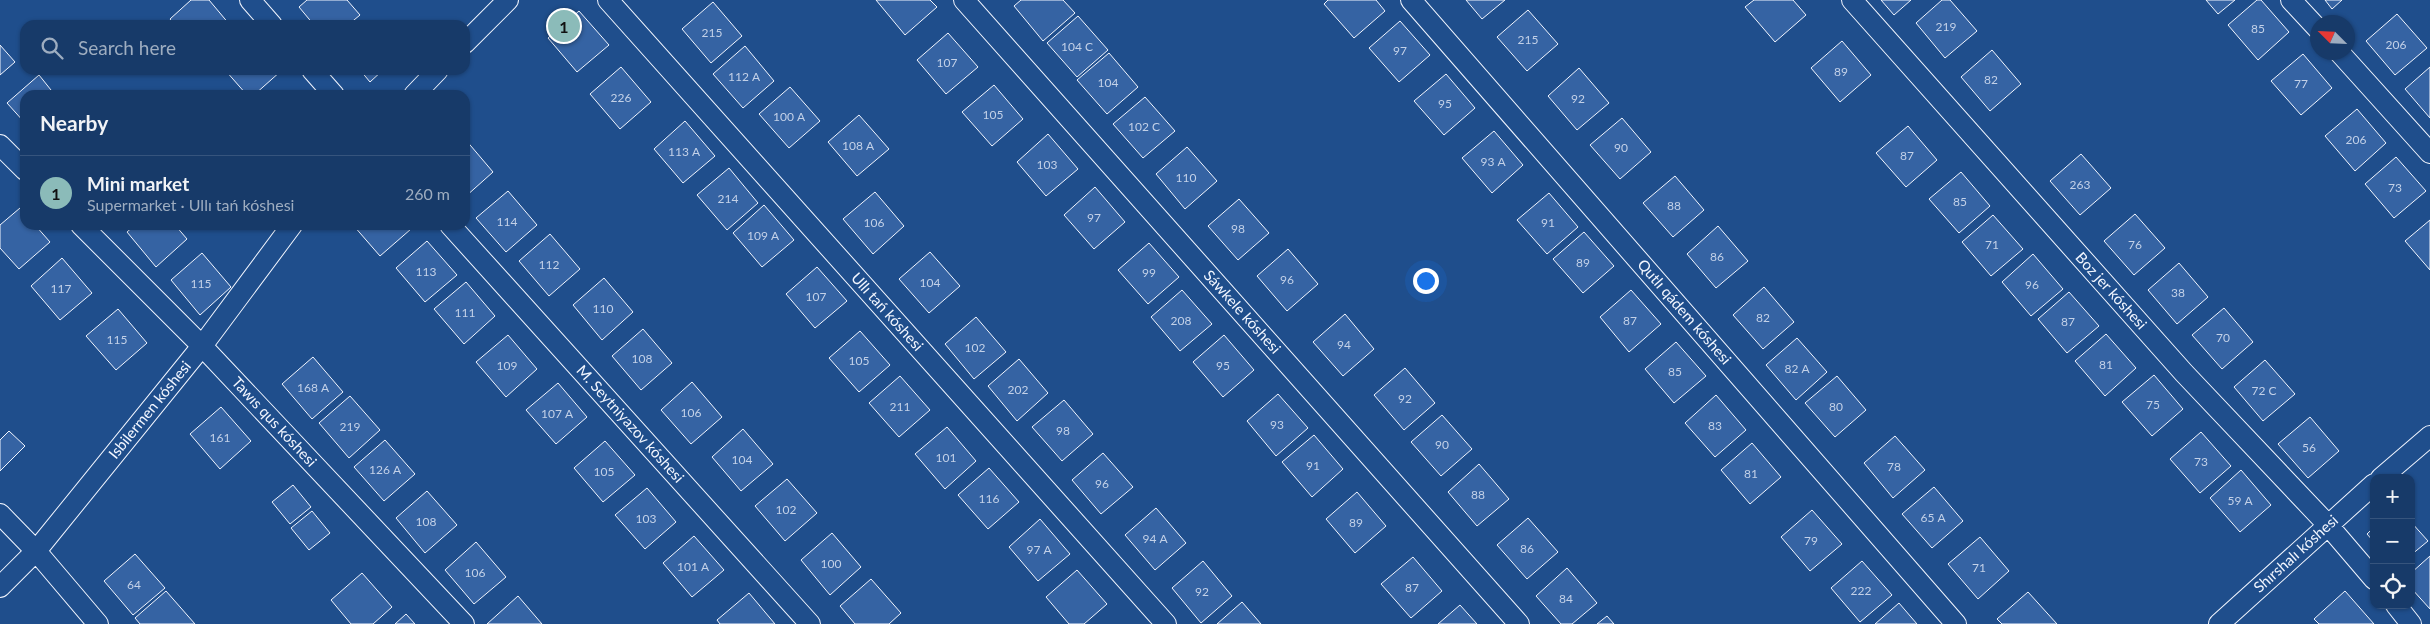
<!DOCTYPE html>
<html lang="en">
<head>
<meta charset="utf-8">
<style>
	body { margin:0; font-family:Lato,sans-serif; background:#20416f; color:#f1f3f6 }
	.controls { position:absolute; right:15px; bottom:15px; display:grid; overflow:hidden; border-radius:10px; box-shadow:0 1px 4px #0004 }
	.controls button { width:45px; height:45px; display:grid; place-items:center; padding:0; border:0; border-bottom:1px solid #36547d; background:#173a69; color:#f1f3f6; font:25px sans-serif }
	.compass { position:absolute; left:2310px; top:15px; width:45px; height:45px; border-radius:50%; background:#173a69; box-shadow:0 1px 4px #0004; rotate:294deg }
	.you { position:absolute; left:1425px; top:280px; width:18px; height:18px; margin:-12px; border:4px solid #fff; border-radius:50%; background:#1a73e8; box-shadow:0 0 0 8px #1a73e833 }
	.badge { display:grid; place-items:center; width:32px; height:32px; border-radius:50%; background:#8bbbb9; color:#111; font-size:16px; font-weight:700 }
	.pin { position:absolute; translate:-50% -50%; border:2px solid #fff; box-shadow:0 1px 5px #0006 }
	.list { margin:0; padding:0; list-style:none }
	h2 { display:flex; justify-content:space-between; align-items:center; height:65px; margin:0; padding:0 20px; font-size:21px }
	h2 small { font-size:16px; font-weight:400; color:#9eadc0 }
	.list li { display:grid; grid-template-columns:32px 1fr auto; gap:15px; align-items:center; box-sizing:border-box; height:75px; padding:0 20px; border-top:1px solid #36547d }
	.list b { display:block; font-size:19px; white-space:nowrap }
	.list p { margin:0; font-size:16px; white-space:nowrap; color:#9eadc0 }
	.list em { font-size:16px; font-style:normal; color:#9eadc0 }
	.icon { flex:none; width:28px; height:28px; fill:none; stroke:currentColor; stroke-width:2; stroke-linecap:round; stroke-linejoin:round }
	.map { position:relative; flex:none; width:2430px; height:624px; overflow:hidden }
	.search { position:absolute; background:#173a69; box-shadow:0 1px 4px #0004; left:20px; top:20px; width:450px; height:55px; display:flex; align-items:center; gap:12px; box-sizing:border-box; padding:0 18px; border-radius:15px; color:#9eadc0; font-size:19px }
	.panel { position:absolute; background:#173a69; box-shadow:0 1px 4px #0004; left:20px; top:90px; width:450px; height:140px; border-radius:15px }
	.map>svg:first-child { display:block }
	.building { fill:#3563a3; stroke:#f2f6ff }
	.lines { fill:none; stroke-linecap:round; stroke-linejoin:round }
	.minor-casing { stroke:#f2f6ff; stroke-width:22 }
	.minor { stroke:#1f4e8c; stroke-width:20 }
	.labels { text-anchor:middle; stroke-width:4; stroke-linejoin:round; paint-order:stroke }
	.number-label { font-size:12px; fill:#c3d1e8 }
	.street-label { font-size:15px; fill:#f2f6ff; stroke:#1f4e8c }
</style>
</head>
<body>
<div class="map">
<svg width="2430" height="624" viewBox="0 0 2430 624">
	<rect width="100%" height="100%" fill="#1f4e8c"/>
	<path class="building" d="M 191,0 L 209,0 L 230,25 L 175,25 L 170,19 Z
		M 307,0 L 347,0 L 360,15 L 348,25 L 314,25 L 299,7 Z
		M 876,0 L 930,0 L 937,7 L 905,35 Z
		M 1021,0 L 1063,0 L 1075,13 L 1043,41 L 1014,6 Z
		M 1328,0 L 1376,0 L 1385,11 L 1354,38 L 1324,4 Z
		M 1466,0 L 1505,0 L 1482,19 Z
		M 1754,0 L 1793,0 L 1806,15 L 1775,42 L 1745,7 Z
		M 1881,0 L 1911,0 L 1894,15 Z
		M 1942,0 L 1950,0 L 1977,31 L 1945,58 L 1916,23 Z
		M 2206,0 L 2235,0 L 2218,14 Z
		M 2257,0 L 2261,0 L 2289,32 L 2258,60 L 2228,25 Z
		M 2325,0 L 2342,0 L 2332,9 Z
		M 713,2 L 742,36 L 711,63 L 682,29 Z
		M 1528,10 L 1558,44 L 1527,71 L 1497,37 Z
		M 579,11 L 609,45 L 577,72 L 548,38 Z
		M 2397,14 L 2427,48 L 2395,75 L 2366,41 Z
		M 1078,16 L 1108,50 L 1077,77 L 1047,43 Z
		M 1400,21 L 1430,55 L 1399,82 L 1369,48 Z
		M 948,33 L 978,67 L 946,94 L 917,60 Z
		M 1842,41 L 1871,75 L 1840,102 L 1811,68 Z
		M 0,45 L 15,62 L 0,75 Z
		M 745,46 L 774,81 L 743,108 L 713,74 Z
		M 1992,50 L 2021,84 L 1990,111 L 1961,77 Z
		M 1109,53 L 1138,87 L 1107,114 L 1077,80 Z
		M 2303,54 L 2332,88 L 2301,115 L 2271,81 Z
		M 621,67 L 651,102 L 620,129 L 590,94 Z
		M 2430,67 L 2430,118 L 2405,89 Z
		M 1579,68 L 1609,103 L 1577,130 L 1548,96 Z
		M 225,70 L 280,70 L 281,71 L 254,95 L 247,95 Z
		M 360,70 L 383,70 L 370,82 Z
		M 1446,74 L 1475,108 L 1444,135 L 1414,101 Z
		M 39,75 L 55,95 L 25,95 L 25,123 L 7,103 Z
		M 994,85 L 1023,119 L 992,146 L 962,112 Z
		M 790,87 L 820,121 L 789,148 L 759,114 Z
		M 1145,97 L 1175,131 L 1143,158 L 1113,124 Z
		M 2357,109 L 2386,143 L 2355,171 L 2325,136 Z
		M 859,115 L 889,149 L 857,176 L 828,142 Z
		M 1622,118 L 1651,152 L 1620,179 L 1590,145 Z
		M 685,121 L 715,156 L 683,183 L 654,149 Z
		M 1908,126 L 1937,160 L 1906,187 L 1876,153 Z
		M 1494,131 L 1523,165 L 1492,193 L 1462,158 Z
		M 1048,134 L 1078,169 L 1046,196 L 1017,162 Z
		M 465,139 L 493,172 L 465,197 Z
		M 1187,147 L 1217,181 L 1185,209 L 1156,174 Z
		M 2081,154 L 2111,188 L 2080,215 L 2050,181 Z
		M 2396,157 L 2426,191 L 2394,218 L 2365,184 Z
		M 729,168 L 758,203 L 727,230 L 697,195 Z
		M 1961,172 L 1990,206 L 1959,233 L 1929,199 Z
		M 1675,176 L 1704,210 L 1673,237 L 1643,203 Z
		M 1095,187 L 1125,222 L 1094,249 L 1064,215 Z
		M 508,191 L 537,225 L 506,252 L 476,218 Z
		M 875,192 L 904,226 L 873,254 L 843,219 Z
		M 1549,193 L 1578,227 L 1547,254 L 1517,220 Z
		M 1239,199 L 1269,233 L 1238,260 L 1208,226 Z
		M 764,205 L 794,240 L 762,267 L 733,233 Z
		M 20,208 L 25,213 L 25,225 L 35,225 L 50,242 L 19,269 L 0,248 L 0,225 Z
		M 2135,214 L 2165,248 L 2134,275 L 2104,241 Z
		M 1993,215 L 2023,249 L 1991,276 L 1962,242 Z
		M 2430,220 L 2430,270 L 2405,241 Z
		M 135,225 L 175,225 L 187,239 L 156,267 L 127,232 Z
		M 353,225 L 408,225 L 411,229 L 380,256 Z
		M 1718,226 L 1748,261 L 1716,288 L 1687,254 Z
		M 1584,232 L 1614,266 L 1583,293 L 1553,259 Z
		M 550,234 L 580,269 L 549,296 L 519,261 Z
		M 427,241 L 457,275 L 425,302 L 396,268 Z
		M 1149,243 L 1179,277 L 1148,304 L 1118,270 Z
		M 1288,249 L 1318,284 L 1287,311 L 1257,276 Z
		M 930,252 L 960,286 L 929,313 L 899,279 Z
		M 202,253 L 231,287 L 200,315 L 171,280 Z
		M 2033,254 L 2063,289 L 2031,316 L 2002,282 Z
		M 62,258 L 92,293 L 60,320 L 31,286 Z
		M 2179,263 L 2208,297 L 2177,324 L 2148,290 Z
		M 817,267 L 847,301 L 815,328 L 786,294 Z
		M 604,278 L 633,312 L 602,340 L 573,305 Z
		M 466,282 L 495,316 L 464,344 L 434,309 Z
		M 1764,287 L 1794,322 L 1763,349 L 1733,315 Z
		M 1182,290 L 1212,324 L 1180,351 L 1151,317 Z
		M 1631,290 L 1661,324 L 1629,352 L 1600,317 Z
		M 2069,292 L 2099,326 L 2067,353 L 2038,319 Z
		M 2224,308 L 2253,342 L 2222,369 L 2192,335 Z
		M 118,309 L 147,343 L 116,370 L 86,336 Z
		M 1345,314 L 1374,349 L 1343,376 L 1313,342 Z
		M 976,317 L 1006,352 L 974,379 L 945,344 Z
		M 643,329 L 672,363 L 641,390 L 612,356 Z
		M 860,331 L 890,365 L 859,392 L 829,358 Z
		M 2106,334 L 2136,368 L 2105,396 L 2075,361 Z
		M 508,335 L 537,369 L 506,397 L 476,362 Z
		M 1224,335 L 1254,370 L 1223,397 L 1193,362 Z
		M 1797,338 L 1827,372 L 1796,400 L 1766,365 Z
		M 1676,342 L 1706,376 L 1674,403 L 1645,369 Z
		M 313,357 L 343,392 L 312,419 L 282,384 Z
		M 1019,359 L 1048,393 L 1017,421 L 988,386 Z
		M 2265,360 L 2295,394 L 2263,421 L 2234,387 Z
		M 1405,368 L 1435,403 L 1404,430 L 1374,395 Z
		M 2154,375 L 2183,409 L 2152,436 L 2122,402 Z
		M 900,376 L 930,410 L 899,437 L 869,403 Z
		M 1837,376 L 1866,410 L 1835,437 L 1805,403 Z
		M 692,382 L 722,417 L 691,444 L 661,410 Z
		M 558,383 L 587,417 L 556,444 L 526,410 Z
		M 1278,394 L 1308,428 L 1276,456 L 1247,421 Z
		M 1716,395 L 1746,430 L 1715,457 L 1685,423 Z
		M 350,396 L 380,430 L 349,458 L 319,423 Z
		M 1064,400 L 1093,434 L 1062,461 L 1032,427 Z
		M 221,407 L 251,441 L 220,469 L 190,434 Z
		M 1442,415 L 1472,449 L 1441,476 L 1411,442 Z
		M 2310,417 L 2339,451 L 2308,478 L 2278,444 Z
		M 947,427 L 976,461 L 945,489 L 915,454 Z
		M 743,429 L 773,464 L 741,491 L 712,457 Z
		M 9,431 L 25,446 L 0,471 L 0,440 Z
		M 2201,432 L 2231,466 L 2200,493 L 2170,459 Z
		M 1314,435 L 1343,469 L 1312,497 L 1282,462 Z
		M 1895,436 L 1925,470 L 1893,498 L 1864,463 Z
		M 385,440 L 415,474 L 384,501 L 354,467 Z
		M 605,441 L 635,475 L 603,502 L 574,468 Z
		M 1752,443 L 1781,477 L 1750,504 L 1721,470 Z
		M 1103,453 L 1133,487 L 1101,514 L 1072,480 Z
		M 1479,464 L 1509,499 L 1477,526 L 1448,492 Z
		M 989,468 L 1019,502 L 988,529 L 958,495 Z
		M 2241,470 L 2271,505 L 2240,532 L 2210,498 Z
		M 787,479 L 817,513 L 785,541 L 755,506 Z
		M 293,485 L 311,507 L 290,524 L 272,502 Z
		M 1934,487 L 1963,521 L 1932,548 L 1902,514 Z
		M 647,488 L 676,522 L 645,549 L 615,515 Z
		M 427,491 L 457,525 L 425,553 L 396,518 Z
		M 1357,492 L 1386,526 L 1355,553 L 1326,519 Z
		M 1156,508 L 1186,543 L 1155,570 L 1125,535 Z
		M 1812,510 L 1842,544 L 1810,571 L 1781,537 Z
		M 312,511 L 330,533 L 309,550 L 291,528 Z
		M 1528,518 L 1558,552 L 1527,579 L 1497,545 Z
		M 1040,519 L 1070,554 L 1038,581 L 1009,547 Z
		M 2411,522 L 2428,541 L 2411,555 Z
		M 2374,527 L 2374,542 L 2367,534 Z
		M 832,533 L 861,567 L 830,595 L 801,560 Z
		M 694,536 L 724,570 L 692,597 L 663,563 Z
		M 1980,537 L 2009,571 L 1978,599 L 1948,564 Z
		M 476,542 L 506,577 L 474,604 L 445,570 Z
		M 135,554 L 165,588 L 133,615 L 104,581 Z
		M 2430,556 L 2430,609 L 2411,588 L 2411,573 Z
		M 1413,557 L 1442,591 L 1411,618 L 1381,584 Z
		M 1203,561 L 1232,596 L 1201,623 L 1172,588 Z
		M 1862,561 L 1892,595 L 1860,622 L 1831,588 Z
		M 1567,568 L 1597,603 L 1572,624 L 1561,624 L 1536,596 Z
		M 1077,570 L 1107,604 L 1084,624 L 1069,624 L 1046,597 Z
		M 362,573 L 392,607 L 373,624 L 351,624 L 331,600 Z
		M 871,579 L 901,613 L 889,624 L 855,624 L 840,606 Z
		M 166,591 L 195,624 L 140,624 L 135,618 Z
		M 2345,591 L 2374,624 L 2319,624 L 2314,619 Z
		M 2028,592 L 2057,624 L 2002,624 L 1997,619 Z
		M 749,593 L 775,624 L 720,624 L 717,620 Z
		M 518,596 L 542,624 L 487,624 Z
		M 1242,602 L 1261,624 L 1217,624 Z
		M 1899,603 L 1917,624 L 1875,624 Z
		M 1460,605 L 1477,624 L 1438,624 Z
		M 406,614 L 415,624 L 395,624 Z
		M 1607,616 L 1614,624 L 1597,624 Z"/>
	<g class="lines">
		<g class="minor-casing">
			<path id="minor" d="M 250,0 L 272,25
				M 608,0 L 1166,624
				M 964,0 L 1519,624
				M 1411,0 L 1956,624
				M 1852,0 L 2184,373 L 2327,524 L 2374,579
				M 2291,0 L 2318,29
				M 465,43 L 508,0
				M 2339,52 L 2430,153
				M 312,70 L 334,95
				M 414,95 L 438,70
				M 0,145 L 25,170
				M 81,225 L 202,346 L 464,624
				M 450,225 L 810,624
				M 2381,478 L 2430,436
				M 0,514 L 36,551 L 98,624
				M 0,587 L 36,551 L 202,346 L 292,225
				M 2396,605 L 2411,624
				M 2219,624 L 2374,484"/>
		</g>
		<use href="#minor" class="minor"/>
	</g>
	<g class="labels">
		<g class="number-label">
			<text x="1946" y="31">219</text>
			<text x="2258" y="33">85</text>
			<text x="712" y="37">215</text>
			<text x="1528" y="44">215</text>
			<text x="2396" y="49">206</text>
			<text x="1077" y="51">104 С</text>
			<text x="1400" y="55">97</text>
			<text x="947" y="67">107</text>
			<text x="1841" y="76">89</text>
			<text x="744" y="81">112 А</text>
			<text x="1991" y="84">82</text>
			<text x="1108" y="87">104</text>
			<text x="2301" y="88">77</text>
			<text x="621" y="102">226</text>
			<text x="1578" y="103">92</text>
			<text x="1445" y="108">95</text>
			<text x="993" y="119">105</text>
			<text x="789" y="121">100 А</text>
			<text x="1144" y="131">102 С</text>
			<text x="2356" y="144">206</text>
			<text x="858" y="150">108 А</text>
			<text x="1621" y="152">90</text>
			<text x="684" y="156">113 А</text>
			<text x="1907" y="160">87</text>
			<text x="1493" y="166">93 А</text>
			<text x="1047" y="169">103</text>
			<text x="1186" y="182">110</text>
			<text x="2080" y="189">263</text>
			<text x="2395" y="192">73</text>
			<text x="728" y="203">214</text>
			<text x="1960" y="206">85</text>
			<text x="1674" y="210">88</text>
			<text x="1094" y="222">97</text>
			<text x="507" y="226">114</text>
			<text x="874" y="227">106</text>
			<text x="1548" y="227">91</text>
			<text x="1238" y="233">98</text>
			<text x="763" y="240">109 А</text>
			<text x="1992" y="249">71</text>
			<text x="2135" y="249">76</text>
			<text x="1717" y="261">86</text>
			<text x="1583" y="267">89</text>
			<text x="549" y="269">112</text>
			<text x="426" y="276">113</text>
			<text x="1149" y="277">99</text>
			<text x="1287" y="284">96</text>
			<text x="930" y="287">104</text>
			<text x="201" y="288">115</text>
			<text x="2032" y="289">96</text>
			<text x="61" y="293">117</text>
			<text x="2178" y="297">38</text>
			<text x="816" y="301">107</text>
			<text x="603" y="313">110</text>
			<text x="465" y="317">111</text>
			<text x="1763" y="322">82</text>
			<text x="1181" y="325">208</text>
			<text x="1630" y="325">87</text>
			<text x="2068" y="326">87</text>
			<text x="2223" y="342">70</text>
			<text x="117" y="344">115</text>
			<text x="1344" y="349">94</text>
			<text x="975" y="352">102</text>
			<text x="642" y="363">108</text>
			<text x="859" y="365">105</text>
			<text x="2106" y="369">81</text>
			<text x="507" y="370">109</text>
			<text x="1223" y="370">95</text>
			<text x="1797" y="373">82 А</text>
			<text x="1675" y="376">85</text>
			<text x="313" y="392">168 А</text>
			<text x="1018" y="394">202</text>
			<text x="2264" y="395">72 С</text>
			<text x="1405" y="403">92</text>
			<text x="2153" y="409">75</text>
			<text x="900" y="411">211</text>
			<text x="1836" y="411">80</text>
			<text x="691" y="417">106</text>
			<text x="557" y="418">107 А</text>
			<text x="1277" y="429">93</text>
			<text x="1715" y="430">83</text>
			<text x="350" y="431">219</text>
			<text x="1063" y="435">98</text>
			<text x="220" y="442">161</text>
			<text x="1442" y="449">90</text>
			<text x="2309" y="452">56</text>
			<text x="946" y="462">101</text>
			<text x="742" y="464">104</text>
			<text x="2201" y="466">73</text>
			<text x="1313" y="470">91</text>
			<text x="1894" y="471">78</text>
			<text x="385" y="474">126 А</text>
			<text x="604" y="476">105</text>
			<text x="1751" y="478">81</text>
			<text x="1102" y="488">96</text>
			<text x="1478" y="499">88</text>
			<text x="989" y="503">116</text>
			<text x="2240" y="505">59 А</text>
			<text x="786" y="514">102</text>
			<text x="1933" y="522">65 А</text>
			<text x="646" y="523">103</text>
			<text x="426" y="526">108</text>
			<text x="1356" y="527">89</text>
			<text x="1155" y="543">94 А</text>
			<text x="1811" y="545">79</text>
			<text x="1527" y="553">86</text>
			<text x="1039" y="554">97 А</text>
			<text x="831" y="568">100</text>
			<text x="693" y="571">101 А</text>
			<text x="1979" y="572">71</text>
			<text x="475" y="577">106</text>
			<text x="134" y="589">64</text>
			<text x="1412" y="592">87</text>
			<text x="1861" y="595">222</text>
			<text x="1202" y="596">92</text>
			<text x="1566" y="603">84</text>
		</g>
		<g class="street-label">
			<text transform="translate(2111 291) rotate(48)" y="5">Boz jer kóshesi</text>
			<text transform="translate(887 312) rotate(48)" y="5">Ullı tań kóshesi</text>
			<text transform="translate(1242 312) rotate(48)" y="5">Sáwkele kóshesi</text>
			<text transform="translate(1684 312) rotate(49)" y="5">Qutlı qádem kóshesi</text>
			<text transform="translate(150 410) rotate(-51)" y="5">Isbilermen kóshesi</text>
			<text transform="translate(274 422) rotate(47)" y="5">Tawıs qus kóshesi</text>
			<text transform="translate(630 424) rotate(48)" y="5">M. Seytniyazov kóshesi</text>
			<text transform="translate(2296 554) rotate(-42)" y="5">Shırshalı kóshesi</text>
		</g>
	</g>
</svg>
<div class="controls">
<button>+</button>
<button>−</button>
<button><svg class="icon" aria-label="locate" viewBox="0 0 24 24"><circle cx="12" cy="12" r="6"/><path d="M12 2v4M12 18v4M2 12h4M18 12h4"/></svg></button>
</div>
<svg class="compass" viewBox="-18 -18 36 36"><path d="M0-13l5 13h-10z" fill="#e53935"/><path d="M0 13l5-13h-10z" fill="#9eadc0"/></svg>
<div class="you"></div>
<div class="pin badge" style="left:564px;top:26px">1</div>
<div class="search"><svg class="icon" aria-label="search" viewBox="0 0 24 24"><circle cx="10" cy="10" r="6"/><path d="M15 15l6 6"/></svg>Search here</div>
<section class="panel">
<h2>Nearby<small></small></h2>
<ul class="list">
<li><span class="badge">1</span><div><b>Mini market</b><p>Supermarket · Ullı tań kóshesi</p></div><em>260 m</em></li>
</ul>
</section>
</div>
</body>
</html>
